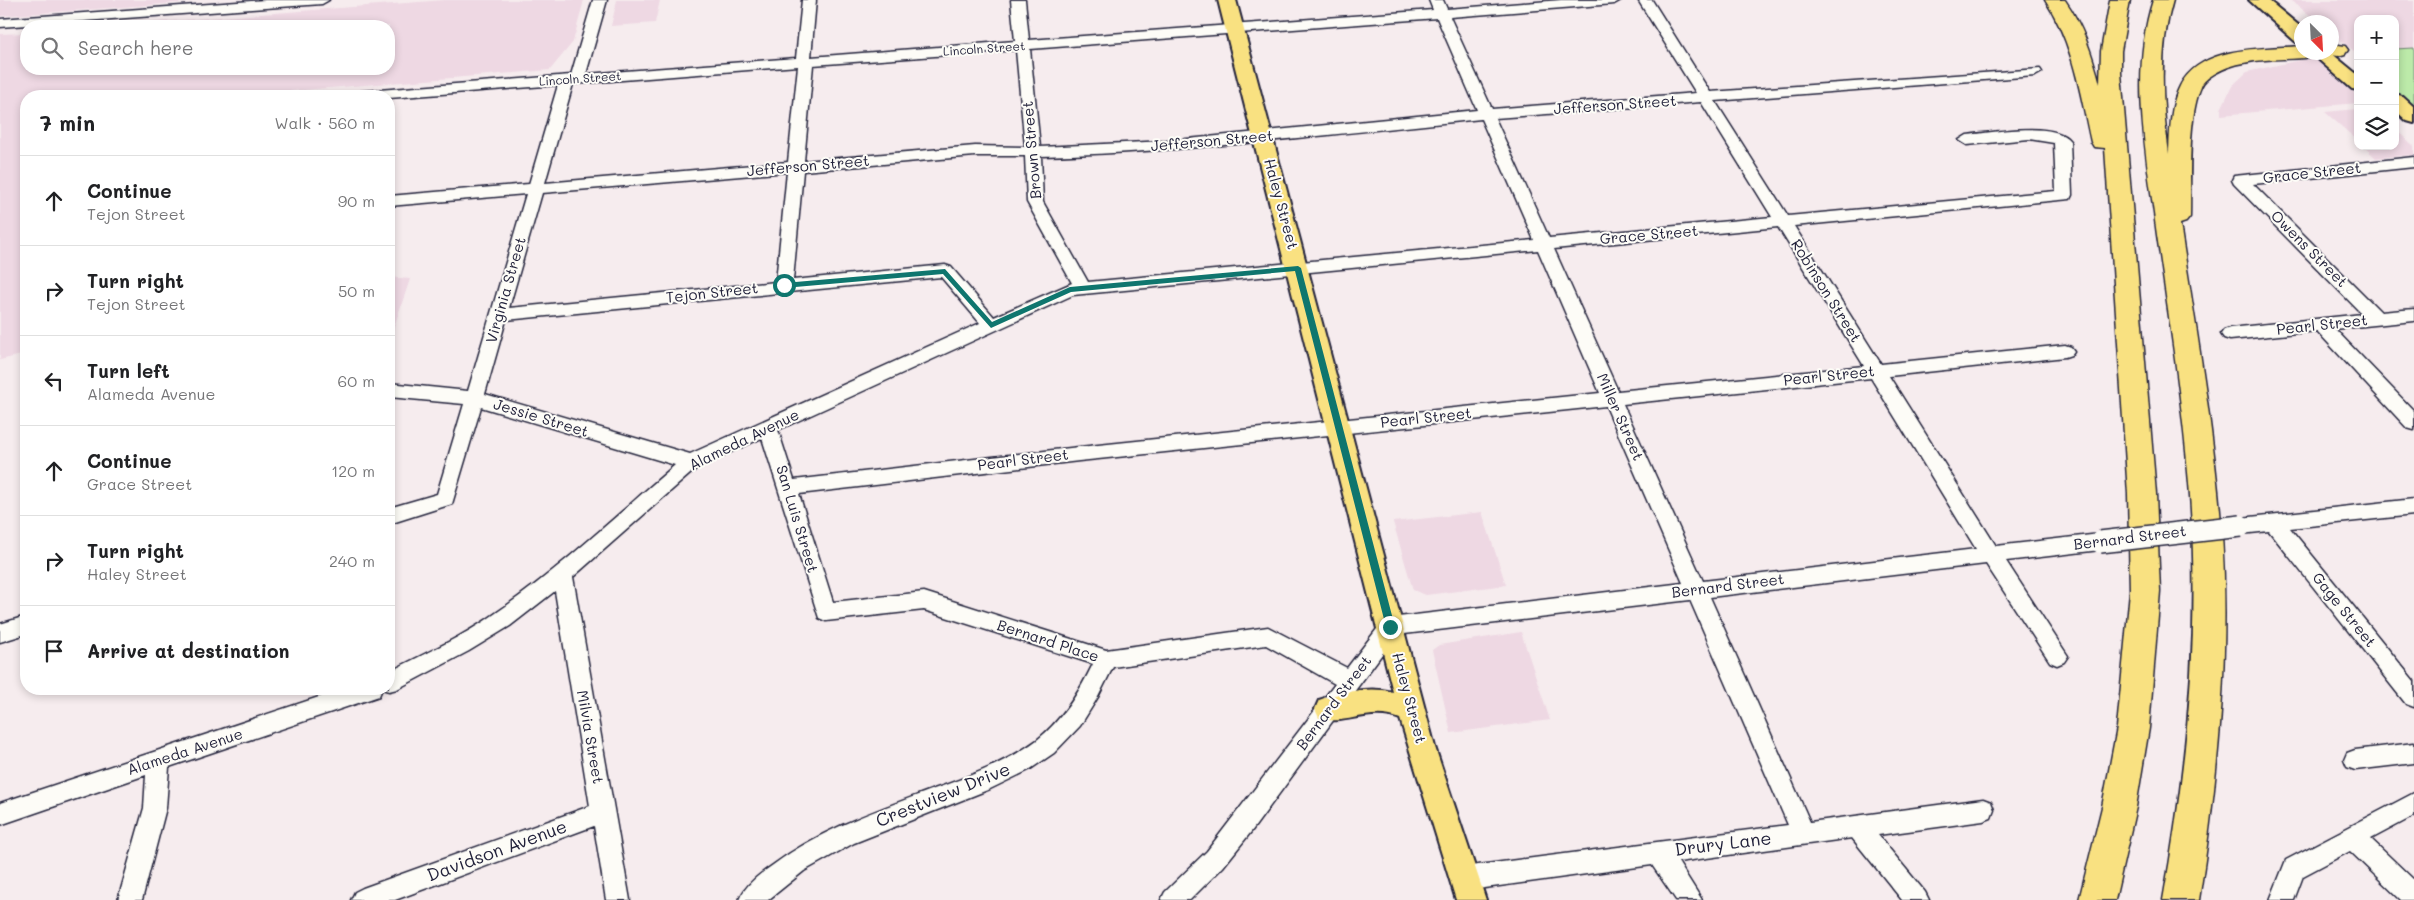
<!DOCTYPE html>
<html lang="en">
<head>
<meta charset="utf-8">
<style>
	body { margin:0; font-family:Mali,sans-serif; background:#f6f6f6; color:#202124 }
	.controls { position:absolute; right:15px; top:15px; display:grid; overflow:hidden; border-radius:10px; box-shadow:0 2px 8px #0003 }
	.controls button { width:45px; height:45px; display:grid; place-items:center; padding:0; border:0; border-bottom:1px solid #e0e0e0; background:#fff; color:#202124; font:25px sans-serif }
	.compass { position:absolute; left:2294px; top:15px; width:45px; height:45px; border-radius:50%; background:#fff; box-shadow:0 2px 8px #0003; rotate:156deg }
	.stop { position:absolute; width:15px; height:15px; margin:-11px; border:4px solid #0f766e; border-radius:50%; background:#fff }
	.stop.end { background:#0f766e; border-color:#fff; box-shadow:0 1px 5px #0008 }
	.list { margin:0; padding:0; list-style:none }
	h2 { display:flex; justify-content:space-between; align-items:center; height:65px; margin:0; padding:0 20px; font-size:21px }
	h2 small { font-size:16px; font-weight:400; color:#757577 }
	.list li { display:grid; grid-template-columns:32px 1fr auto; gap:15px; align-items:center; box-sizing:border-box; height:90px; padding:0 20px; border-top:1px solid #e0e0e0 }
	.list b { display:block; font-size:19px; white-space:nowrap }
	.list p { margin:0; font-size:16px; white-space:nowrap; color:#757577 }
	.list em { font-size:16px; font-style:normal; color:#757577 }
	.icon { flex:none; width:28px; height:28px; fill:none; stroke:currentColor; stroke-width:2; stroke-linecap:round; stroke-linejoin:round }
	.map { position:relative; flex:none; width:2414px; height:900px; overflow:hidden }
	.search { position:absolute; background:#fff; box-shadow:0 2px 8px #0003; left:20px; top:20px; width:375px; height:55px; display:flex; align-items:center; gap:12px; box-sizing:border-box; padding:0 18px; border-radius:20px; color:#757577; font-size:19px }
	.panel { position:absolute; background:#fff; box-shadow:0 2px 8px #0003; left:20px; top:90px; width:375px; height:605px; border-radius:20px }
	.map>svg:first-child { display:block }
	.built { fill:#eed8e3 }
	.green { fill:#bceaa9; stroke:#6f8672 }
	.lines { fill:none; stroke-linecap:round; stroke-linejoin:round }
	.minor-casing { stroke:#22223b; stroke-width:3 }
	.major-casing { stroke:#22223b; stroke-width:4 }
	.highway-casing { stroke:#22223b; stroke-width:3 }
	.minor { fill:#fdfcf7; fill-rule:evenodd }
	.major { fill:#f9e181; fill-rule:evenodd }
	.highway { fill:#f9e181; fill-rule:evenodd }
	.minor-bridge-casing { stroke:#22223b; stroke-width:24; stroke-linecap:butt }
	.minor-bridge { stroke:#fdfcf7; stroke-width:21 }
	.route { fill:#0f766e }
	.labels { text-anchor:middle; stroke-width:4; stroke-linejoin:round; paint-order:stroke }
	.far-street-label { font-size:12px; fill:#22223b; stroke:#fdfcf7 }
	.street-label { font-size:15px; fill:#22223b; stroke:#fdfcf7 }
	.near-street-label { font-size:18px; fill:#22223b; stroke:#fdfcf7 }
</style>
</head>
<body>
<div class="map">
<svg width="2414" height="900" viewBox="0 0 2414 900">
	<rect width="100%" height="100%" fill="#f6ecee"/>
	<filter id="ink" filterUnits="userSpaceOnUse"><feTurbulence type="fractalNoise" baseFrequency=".02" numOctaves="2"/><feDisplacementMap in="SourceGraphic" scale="10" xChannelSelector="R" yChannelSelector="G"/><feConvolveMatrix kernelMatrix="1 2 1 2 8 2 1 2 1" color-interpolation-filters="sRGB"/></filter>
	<g filter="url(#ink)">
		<path class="built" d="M 0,0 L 181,0 L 179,3 L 0,16 Z
			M 445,0 L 584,0 L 573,42 L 550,70 L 291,91 L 291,96 L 26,96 L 26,354 L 0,360 L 0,34 L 26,33 L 26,69 L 389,69 L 389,26 L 105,26 Z
			M 617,0 L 660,0 L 655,23 L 611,26 Z
			M 2291,0 L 2414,0 L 2414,49 L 2395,51 L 2395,19 L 2358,19 L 2358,54 L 2332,34 L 2332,22 L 2318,22 Z
			M 2313,57 L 2358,96 L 2358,103 L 2221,115 L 2221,109 L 2232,86 L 2247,72 Z
			M 2358,109 L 2358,141 L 2325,112 Z
			M 2395,129 L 2414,146 L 2414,155 L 2376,158 L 2363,146 L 2395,146 Z
			M 389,277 L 410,279 L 389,342 Z
			M 1482,512 L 1506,585 L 1426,595 L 1413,590 L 1393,522 Z
			M 1521,632 L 1550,720 L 1451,733 L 1432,650 L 1439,645 Z"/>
		<path class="green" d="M 2414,48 L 2414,109 L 2395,93 L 2395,49 Z"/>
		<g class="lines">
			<g class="minor-casing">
				<path id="minor" d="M 265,0 L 329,0 L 322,4 L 0,27 L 0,19 Z
					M 593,0 L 607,0 L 586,74 L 796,58 L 802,0 L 816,0 L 811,57 L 1015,41 L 1011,0 L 1025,0 L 1029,40 L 1433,10 L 1429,0 L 1443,0 L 1447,9 L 1561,0 L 1621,0 L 1614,4 L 1450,17 L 1492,109 L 1696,93 L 1638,0 L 1652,0 L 1710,92 L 2040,69 L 2042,72 L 2035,76 L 1715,101 L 1788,216 L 2056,191 L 2054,143 L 2029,139 L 1967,145 L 1959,140 L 1967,135 C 1989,133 2055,120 2070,141 L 2072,195 L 2070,199 L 1794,226 L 1881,364 L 2065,345 L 2071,347 L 2074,351 L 2071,355 L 2065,357 L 1889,376 L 1996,546 L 2100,534 L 2107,536 L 2110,542 L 2107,548 L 2100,550 L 2006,561 L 2064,650 L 2068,656 L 2064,662 L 2057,665 L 2050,662 L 1986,564 L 1710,597 L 1810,822 L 1983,799 L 1991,802 L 1994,810 L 1991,818 L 1983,821 L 1878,835 L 1925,892 L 1929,900 L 1902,900 L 1852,838 L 1678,862 L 1702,900 L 1676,900 L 1652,865 L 1463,891 L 1455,887 L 1451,879 L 1455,871 L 1463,867 L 1788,825 L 1690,600 L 1396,635 L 1251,832 L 1223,867 L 1190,900 L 1161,900 L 1165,892 L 1207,851 L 1335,684 L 1266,645 L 1113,667 L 1098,697 L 1080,726 L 1054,753 L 1029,770 L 990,789 L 854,843 L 804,871 L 768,900 L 739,900 C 745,885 760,874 773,865 C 821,829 878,810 934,789 C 970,776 1006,763 1037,740 C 1062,720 1079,693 1093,664 L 924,610 L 826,621 L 819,618 L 762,438 L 698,467 L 573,577 L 630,900 L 606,900 L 594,826 L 395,900 L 351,900 L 355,892 L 363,888 L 590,806 L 555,591 L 510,626 L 469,651 L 397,689 L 389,691 L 382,689 L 389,689 L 389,672 C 425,653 463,637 496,613 C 560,569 617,515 675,465 L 481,407 L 452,504 L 389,524 L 389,508 L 437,494 L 464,404 L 389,397 L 389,383 L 468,391 L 526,194 L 389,206 L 389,196 L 529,184 L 558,85 L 389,98 L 346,96 L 353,92 L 571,75 ZM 1437,18 L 1477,110 L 1167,141 L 1040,147 L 1030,49 ZM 1016,50 L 1025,147 L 975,146 L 804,161 L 813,65 ZM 798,66 L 788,162 L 545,183 L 573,84 ZM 1701,102 L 1772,217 L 1549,238 L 1495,118 ZM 1481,119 L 1534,240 L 1088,282 L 1043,202 L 1041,156 C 1188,152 1334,134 1481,119 ZM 975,156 L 1025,156 L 1027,202 L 1072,283 L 994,317 L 951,267 L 945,265 L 793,280 L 803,171 ZM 787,172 L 776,282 L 509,308 L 542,193 ZM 1778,227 L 1864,366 L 1618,391 L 1554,249 ZM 1538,250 L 1600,393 L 1079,447 L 794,480 L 778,430 L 1073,295 ZM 941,277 L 980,323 L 690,454 L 485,394 L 506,320 ZM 1871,378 L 1976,549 L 1703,581 L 1623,404 ZM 1606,406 L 1683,583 L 1390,618 L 1383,621 L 1347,668 L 1268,627 L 1106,650 L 924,592 L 833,602 L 799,494 L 1079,461 Z
					M 2414,157 L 2414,167 L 2253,184 L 2381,312 L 2414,309 L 2414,321 L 2335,329 L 2414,411 L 2414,430 L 2407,428 L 2317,331 L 2230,340 L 2224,338 L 2221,334 L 2224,330 L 2230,328 L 2362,314 L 2234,184 L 2232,180 L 2234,176 Z
					M 2414,499 L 2414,515 L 2290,528 L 2414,681 L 2414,707 L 2406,704 L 2269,531 L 2241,534 L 2234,532 L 2231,526 L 2234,520 L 2241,518 Z
					M 26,616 L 26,634 L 0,642 L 0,624 Z
					M 343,689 L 382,689 L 379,696 L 169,767 L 166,808 L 142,900 L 118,900 L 144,808 L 146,775 L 0,825 L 0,803 Z
					M 2414,743 L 2414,763 L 2355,770 L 2347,767 L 2344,760 L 2347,753 L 2355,750 Z
					M 2414,793 L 2414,816 L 2371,839 L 2414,880 L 2414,900 L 2401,900 L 2350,851 L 2303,876 L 2294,900 L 2270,900 L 2286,860 Z"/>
			</g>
			<g class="major-casing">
				<path id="major" d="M 1218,0 L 1236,0 L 1435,747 L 1486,900 L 1456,900 L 1400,719 C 1370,706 1344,727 1319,718 L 1315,709 L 1319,700 C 1342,692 1370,686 1393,692 Z
					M 2249,0 L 2268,0 L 2302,28 L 2302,43 L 2296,42 Z
					M 2310,52 L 2330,52 L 2358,75 L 2358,90 L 2352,89 Z
					M 2395,94 L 2402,96 L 2414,107 L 2414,123 L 2407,121 L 2395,110 Z"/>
			</g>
			<g class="highway-casing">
				<path id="highway" d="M 2045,0 L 2065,0 C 2083,26 2092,54 2100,84 L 2101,51 L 2110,0 L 2130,0 L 2121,51 L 2121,73 L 2156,494 L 2160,591 L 2149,728 L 2136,807 L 2115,900 L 2079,900 L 2102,807 L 2117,728 L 2130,591 L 2128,494 L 2105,148 L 2094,147 L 2091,142 C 2080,92 2073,43 2045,0 Z
					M 2153,0 L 2173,0 C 2158,50 2162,103 2169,154 C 2170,132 2170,105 2180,86 C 2201,45 2263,49 2302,46 L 2302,52 L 2314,52 L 2311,56 L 2304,58 C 2275,60 2240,58 2214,74 C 2209,77 2203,81 2201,87 C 2187,119 2191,181 2190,217 L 2186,222 L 2180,224 C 2196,327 2214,431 2222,535 C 2230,657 2218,779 2199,900 L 2163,900 C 2188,762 2201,623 2189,483 C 2182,400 2169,317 2157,235 C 2147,158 2129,76 2153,0 Z
					M 2332,44 L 2345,46 L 2348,50 L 2345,54 L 2338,56 L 2325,54 L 2323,52 L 2332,52 Z"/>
			</g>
			<use href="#minor" class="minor"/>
			<use href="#major" class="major"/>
			<use href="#highway" class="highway"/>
			<g class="minor-bridge-casing">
				<path id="minor-bridge" d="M 2100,542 L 2241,526"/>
			</g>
			<use href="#minor-bridge" class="minor-bridge"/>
		</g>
	</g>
	<path class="route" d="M 1298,266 L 1301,268 L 1395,627 L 1390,631 L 1386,627 L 1295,271 L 1071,292 L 991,328 L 943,274 L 784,288 L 780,285 L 784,283 L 945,269 L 992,322 L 1070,287 Z"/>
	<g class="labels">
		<g class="far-street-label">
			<text transform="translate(984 49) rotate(-4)" y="4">Lincoln Street</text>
			<text transform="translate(580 79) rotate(-4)" y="4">Lincoln Street</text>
		</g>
		<g class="street-label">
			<text transform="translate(1615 105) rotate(-4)" y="5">Jefferson Street</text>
			<text transform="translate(1212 141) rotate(-5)" y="5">Jefferson Street</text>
			<text transform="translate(1032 150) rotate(-95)" y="5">Brown Street</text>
			<text transform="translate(808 166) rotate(-5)" y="5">Jefferson Street</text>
			<text transform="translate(2312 173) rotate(-6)" y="5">Grace Street</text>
			<text transform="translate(1281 204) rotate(75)" y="5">Haley Street</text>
			<text transform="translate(1649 235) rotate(-5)" y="5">Grace Street</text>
			<text transform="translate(2309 249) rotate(45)" y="5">Owens Street</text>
			<text transform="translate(506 290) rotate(-74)" y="5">Virginia Street</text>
			<text transform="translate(1826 291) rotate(58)" y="5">Robinson Street</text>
			<text transform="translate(712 293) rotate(-6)" y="5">Tejon Street</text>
			<text transform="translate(2322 325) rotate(-6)" y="5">Pearl Street</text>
			<text transform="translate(1829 376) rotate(-6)" y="5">Pearl Street</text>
			<text transform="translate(1620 417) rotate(66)" y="5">Miller Street</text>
			<text transform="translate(541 418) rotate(17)" y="5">Jessie Street</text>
			<text transform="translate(1426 418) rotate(-6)" y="5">Pearl Street</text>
			<text transform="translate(744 440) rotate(-26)" y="5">Alameda Avenue</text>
			<text transform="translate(1023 460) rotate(-7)" y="5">Pearl Street</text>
			<text transform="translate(797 519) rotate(73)" y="5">San Luis Street</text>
			<text transform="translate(2130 538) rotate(-7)" y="5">Bernard Street</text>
			<text transform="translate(1728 586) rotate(-7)" y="5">Bernard Street</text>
			<text transform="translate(2344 610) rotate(51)" y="5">Gage Street</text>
			<text transform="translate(1048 641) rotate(18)" y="5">Bernard Place</text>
			<text transform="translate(1409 698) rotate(75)" y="5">Haley Street</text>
			<text transform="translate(1334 703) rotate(-53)" y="5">Bernard Street</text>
			<text transform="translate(590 737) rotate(80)" y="5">Milvia Street</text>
			<text transform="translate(185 752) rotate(-18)" y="5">Alameda Avenue</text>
		</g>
		<g class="near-street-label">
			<text transform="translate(943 795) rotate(-22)" y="6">Crestview Drive</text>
			<text transform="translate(1723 844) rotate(-7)" y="6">Drury Lane</text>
			<text transform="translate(497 851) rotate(-20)" y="6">Davidson Avenue</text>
		</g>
	</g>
</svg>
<div class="controls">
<button>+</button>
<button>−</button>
<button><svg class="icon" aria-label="layers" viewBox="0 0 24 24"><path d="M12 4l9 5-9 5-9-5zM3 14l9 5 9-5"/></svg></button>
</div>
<svg class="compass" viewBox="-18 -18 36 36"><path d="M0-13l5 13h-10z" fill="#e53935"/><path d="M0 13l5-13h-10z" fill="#757577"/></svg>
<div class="stop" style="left:784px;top:285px"></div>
<div class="stop end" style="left:1390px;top:627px"></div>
<div class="search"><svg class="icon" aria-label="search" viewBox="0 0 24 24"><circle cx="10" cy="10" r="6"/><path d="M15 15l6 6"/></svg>Search here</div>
<section class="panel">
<h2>7 min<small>Walk · 560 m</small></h2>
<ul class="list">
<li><svg class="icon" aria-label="ahead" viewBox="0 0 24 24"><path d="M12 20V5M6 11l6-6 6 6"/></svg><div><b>Continue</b><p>Tejon Street</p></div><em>90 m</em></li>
<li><svg class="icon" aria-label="right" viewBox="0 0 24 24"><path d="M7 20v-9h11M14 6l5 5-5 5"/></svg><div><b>Turn right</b><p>Tejon Street</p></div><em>50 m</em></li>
<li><svg class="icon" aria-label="left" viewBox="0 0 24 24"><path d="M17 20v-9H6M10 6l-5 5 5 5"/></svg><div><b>Turn left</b><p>Alameda Avenue</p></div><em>60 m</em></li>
<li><svg class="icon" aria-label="ahead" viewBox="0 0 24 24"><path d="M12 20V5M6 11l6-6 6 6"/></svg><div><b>Continue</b><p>Grace Street</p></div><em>120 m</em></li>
<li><svg class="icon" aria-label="right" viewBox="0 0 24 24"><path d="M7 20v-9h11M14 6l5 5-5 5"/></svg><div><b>Turn right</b><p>Haley Street</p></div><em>240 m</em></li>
<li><svg class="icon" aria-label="arrive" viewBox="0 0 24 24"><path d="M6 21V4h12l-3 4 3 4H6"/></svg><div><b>Arrive at destination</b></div></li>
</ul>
</section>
</div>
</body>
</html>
